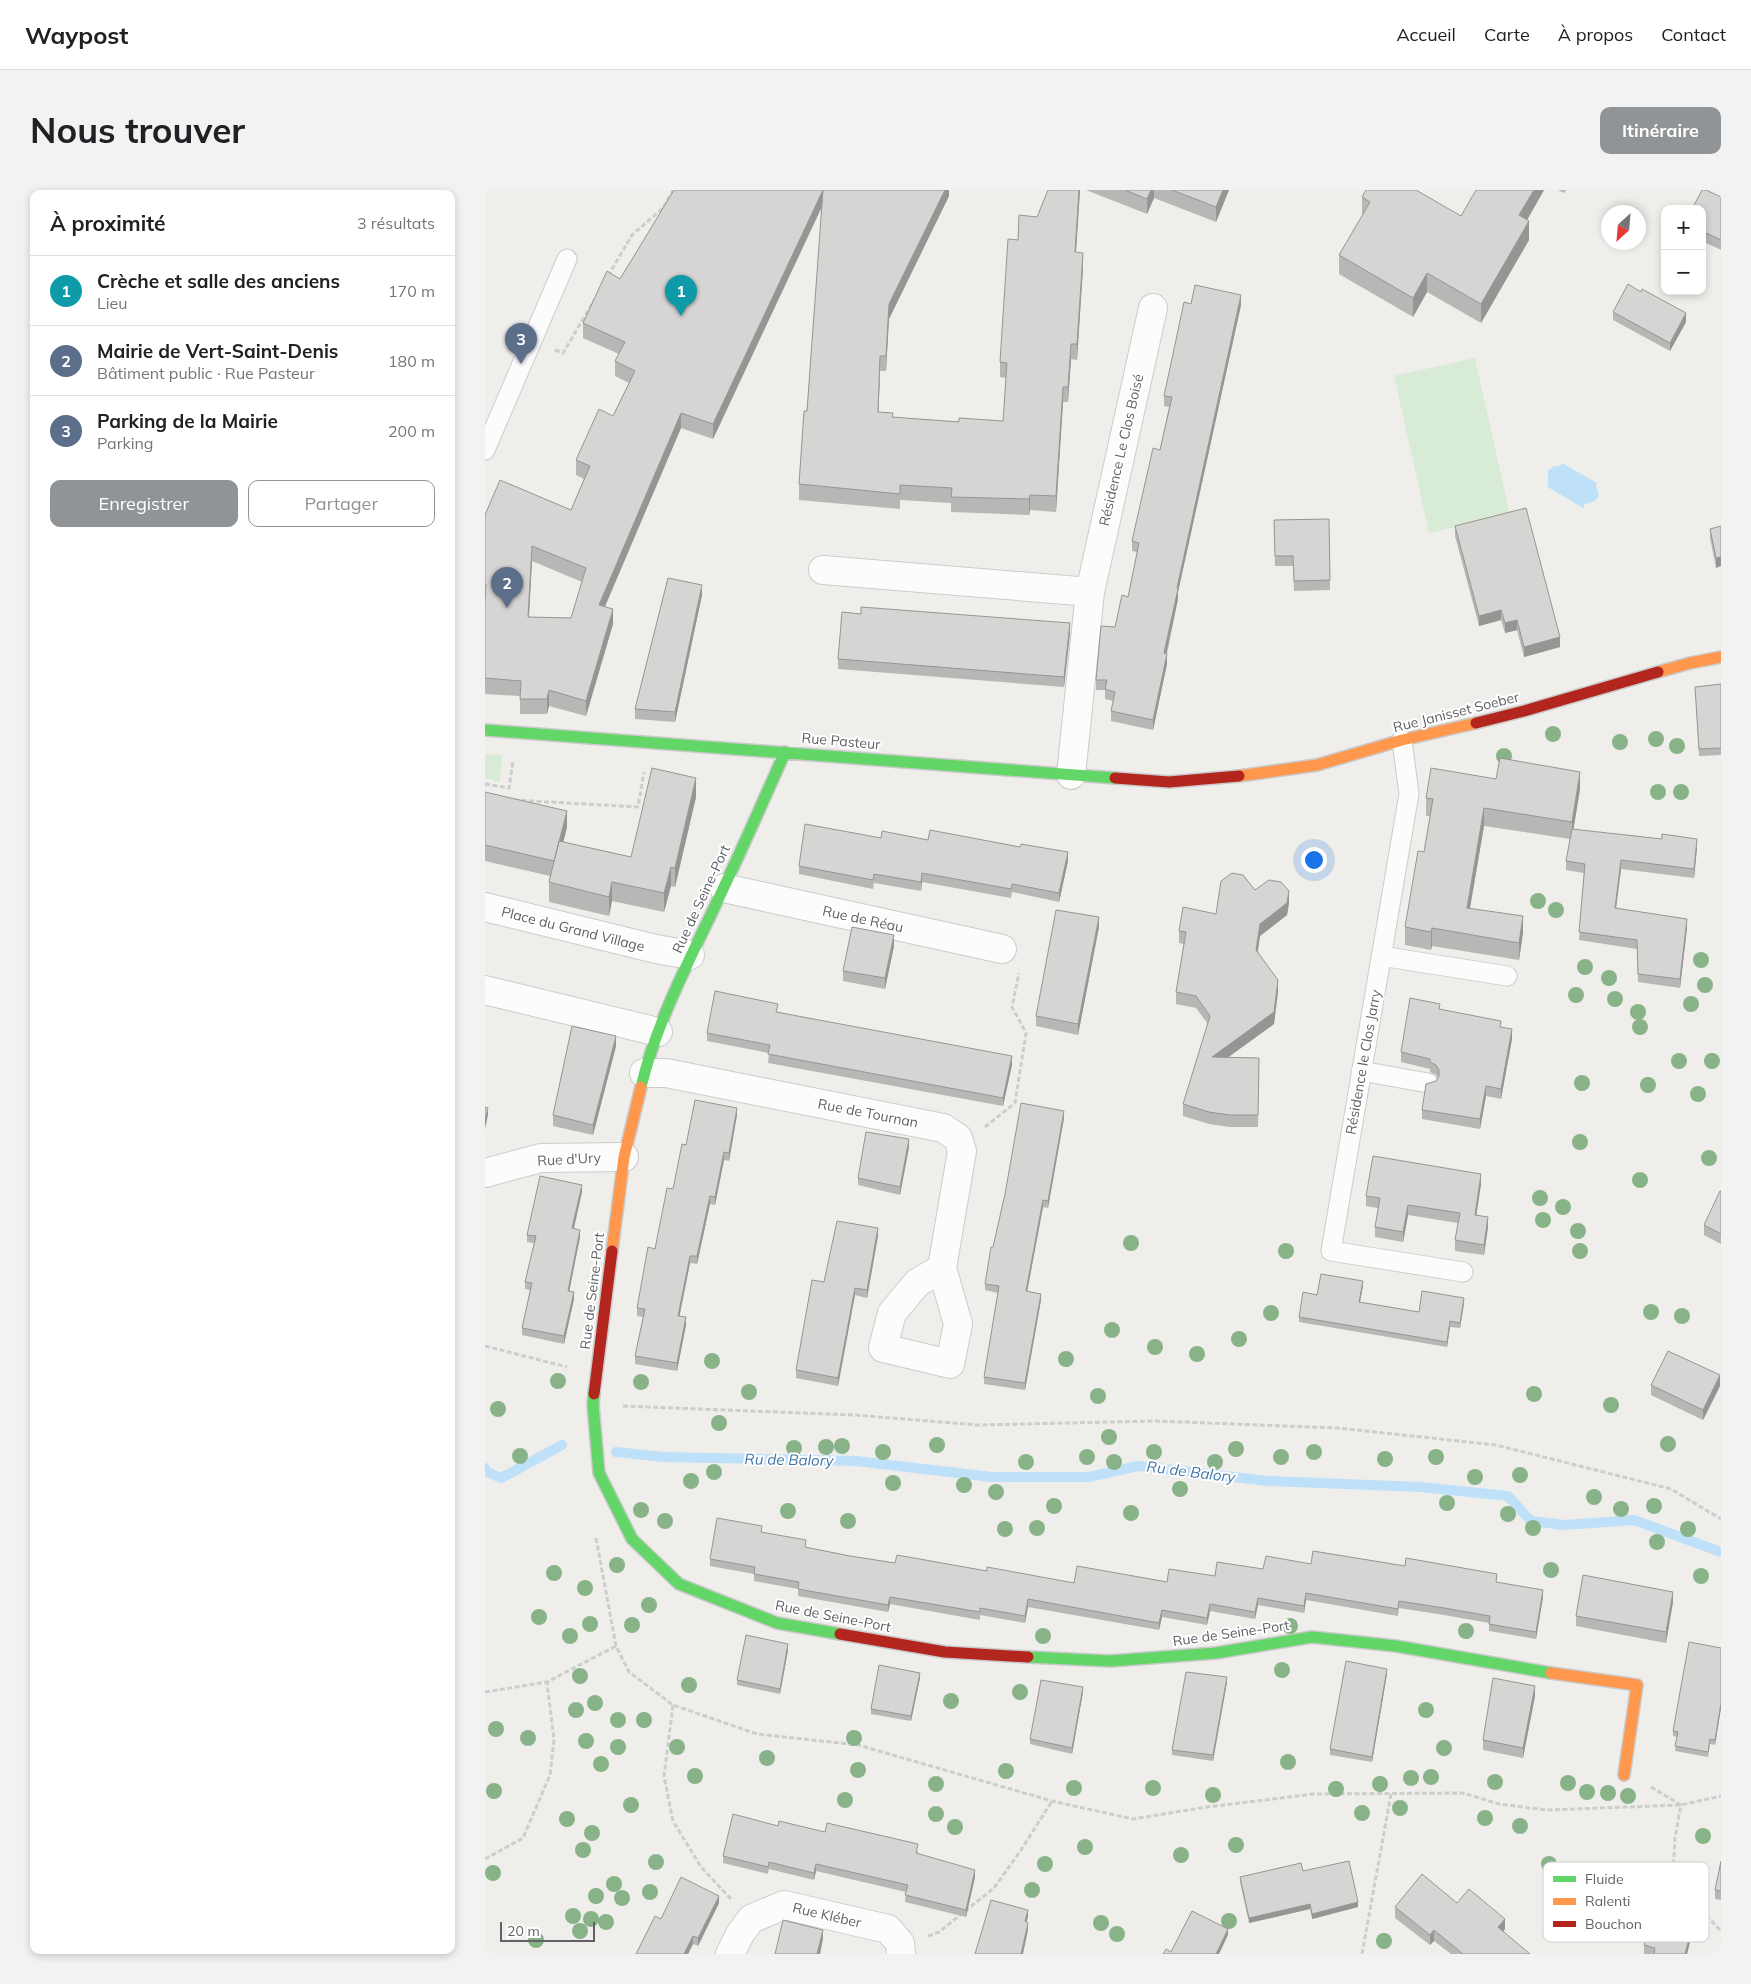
<!DOCTYPE html>
<html lang="fr">
<head>
<meta charset="utf-8">
<style>
	body { margin:0; font-family:Mulish,sans-serif; background:#f2f2f2; color:#202124 }
	.controls { position:absolute; right:15px; top:15px; display:grid; overflow:hidden; border-radius:10px; box-shadow:0 2px 8px #0003 }
	.controls button { width:45px; height:45px; display:grid; place-items:center; padding:0; border:0; border-bottom:1px solid #e0e0e0; background:#fff; color:#202124; font:25px sans-serif }
	.compass { position:absolute; left:1116px; top:15px; width:45px; height:45px; border-radius:50%; background:#fff; box-shadow:0 2px 8px #0003; rotate:206deg }
	.scale { position:absolute; left:15px; bottom:12px; width:95px; box-sizing:border-box; padding-left:5px; border:2px solid #5f6368; border-top:0; font-size:14px; line-height:18px; white-space:nowrap; color:#5f6368; -webkit-text-stroke:4px #fff; paint-order:stroke }
	.you { position:absolute; left:828px; top:669px; width:18px; height:18px; margin:-12px; border:4px solid #fff; border-radius:50%; background:#1a73e8; box-shadow:0 0 0 8px #1a73e833 }
	.badge { display:grid; place-items:center; width:32px; height:32px; border-radius:50%; background:#919496; color:#fff; font-size:16px; font-weight:700 }
	.pin { position:absolute; translate:-50% -41px; filter:drop-shadow(0 1px 2px #0008) }
	.pin::after { content:''; position:absolute; top:26px; width:18px; height:15px; background:inherit; clip-path:polygon(0 0,100% 0,50% 100%) }
	.list { margin:0; padding:0; list-style:none }
	h2 { display:flex; justify-content:space-between; align-items:center; height:65px; margin:0; padding:0 20px; font-size:21px }
	h2 small { font-size:16px; font-weight:400; color:#757577 }
	.list li { display:grid; grid-template-columns:32px 1fr auto; gap:15px; align-items:center; box-sizing:border-box; height:70px; padding:0 20px; border-top:1px solid #e0e0e0 }
	.list b { display:block; font-size:19px; white-space:nowrap }
	.list p { margin:0; font-size:16px; white-space:nowrap; color:#757577 }
	.list em { font-size:16px; font-style:normal; color:#757577 }
	.actions { display:flex; gap:10px; padding:15px 20px }
	.actions a { flex:1; padding:11px 0; border:1px solid #919496; border-radius:10px; text-align:center; font-size:18px; color:#919496 }
	.actions .main { background:#919496; color:#fff }
	.map { position:relative; flex:none; width:1236px; height:1764px; overflow:hidden; border-radius:10px }
	header { display:flex; align-items:center; gap:30px; box-sizing:border-box; height:70px; padding:0 25px; background:#fff; border-bottom:1px solid #e0e0e0 }
	header strong { font-size:24px }
	nav { display:flex; gap:28px; margin-inline-start:auto; font-size:18px }
	.intro { display:flex; align-items:center; justify-content:space-between; box-sizing:border-box; height:120px; padding:0 30px }
	h1 { margin:0; font-size:35px }
	.button { padding:12px 22px; border-radius:10px; background:#919496; color:#fff; font-size:18px; font-weight:700 }
	main { display:flex; gap:30px; padding:0 30px }
	aside { flex:1; background:#fff; border-radius:10px; box-shadow:0 2px 8px #0003 }
	.map>svg:first-child { display:block }
	.green { fill:#d8ebd6 }
	.water { fill:#bfe0f9 }
	.lines { fill:none; stroke-linecap:round; stroke-linejoin:round }
	.stream { stroke:#bfe0f9; stroke-width:10 }
	.lane-casing { stroke:#cbcccc; stroke-width:21 }
	.street-casing { stroke:#cbcccc; stroke-width:30 }
	.fast-casing { stroke:#cacacb; stroke-width:14 }
	.slow-casing { stroke:#cacacb; stroke-width:14 }
	.jam-casing { stroke:#cacacb; stroke-width:14 }
	.path { stroke:#cacfcc; stroke-width:3; stroke-dasharray:5 2.5; stroke-linecap:butt }
	.lane { stroke:#fdfcfc; stroke-width:19 }
	.street { stroke:#fdfcfc; stroke-width:28 }
	.fast { stroke:#63d668; stroke-width:11 }
	.slow { stroke:#ff974d; stroke-width:11 }
	.jam { stroke:#b3261e; stroke-width:11 }
	.tree { fill:#88b388 }
	.wall { fill:#b8b7b5; fill-rule:evenodd }
	.shaded-wall { fill:#969594 }
	.building { fill:#d6d5d3; stroke:#969594; fill-rule:evenodd }
	.labels { text-anchor:middle; stroke-width:4; stroke-linejoin:round; paint-order:stroke }
	.street-label { font-size:14px; fill:#5f6368; stroke:#fff }
	.water-label { font-size:15px; font-style:italic; fill:#4174aa; stroke:#fff }
	.key { fill:#fff; stroke:#cfd0d2; stroke-width:1 }
	.key-label { font-size:14px; fill:#5f6368 }
</style>
</head>
<body>
<header>
<strong>Waypost</strong>
<nav><a>Accueil</a><a>Carte</a><a>À propos</a><a>Contact</a></nav>
</header>
<div class="intro"><h1>Nous trouver</h1><a class="button">Itinéraire</a></div>
<main>
<aside>
<h2>À proximité<small>3 résultats</small></h2>
<ul class="list">
<li><span class="badge" style="background:#0f9aa8">1</span><div><b>Crèche et salle des anciens</b><p>Lieu</p></div><em>170 m</em></li>
<li><span class="badge" style="background:#5c6f8a">2</span><div><b>Mairie de Vert-Saint-Denis</b><p>Bâtiment public · Rue Pasteur</p></div><em>180 m</em></li>
<li><span class="badge" style="background:#5c6f8a">3</span><div><b>Parking de la Mairie</b><p>Parking</p></div><em>200 m</em></li>
</ul>
<div class="actions"><a class="main">Enregistrer</a><a>Partager</a></div>
</aside>
<div class="map">
<svg width="1236" height="1764" viewBox="0 0 1236 1764">
	<rect width="100%" height="100%" fill="#efeeea"/>
	<path class="green" d="M 990,168 L 1025,325 L 944,343 L 909,186 Z
		M 0,564 L 17,565 L 15,592 L 0,588 Z"/>
	<path class="water" d="M 1077,273 L 1112,293 L 1111,296 L 1114,306 L 1110,311 L 1100,314 L 1098,318 L 1063,297 L 1063,281 L 1069,276 L 1075,276 Z"/>
	<g class="lines">
		<path class="stream" d="M 131,1262 L 178,1267 L 371,1271 L 507,1287 L 604,1287 L 653,1276 L 783,1291 L 935,1297 L 1023,1306 L 1046,1331 L 1079,1335 L 1149,1330 L 1236,1362
			M 0,1278 L 0,1281 L 16,1288 L 77,1255"/>
		<g class="lane-casing">
			<path id="lane" d="M 0,260 L 82,69
				M 917,550 L 924,604 L 846,1061 L 978,1082
				M 896,766 L 1022,786
				M 876,881 L 943,893"/>
		</g>
		<g class="street-casing">
			<path id="street" d="M 338,380 L 605,402
				M 586,585 L 605,402 L 668,118
				M 239,698 L 517,759
				M 0,717 L 171,759 L 205,765
				M 0,800 L 173,842
				M 159,883 L 181,883 L 458,938 L 473,948 L 477,961 L 457,1078 L 432,1093 L 407,1123 L 398,1158 L 465,1174 L 473,1134 L 457,1078
				M 0,983 L 56,968 L 139,967
				M 245,1764 L 255,1744 L 266,1729 L 299,1715 L 403,1739 L 415,1753 L 416,1764"/>
		</g>
		<g class="fast-casing">
			<path id="fast" d="M 0,540 L 630,588
				M 156,897 C 173,826 209,762 239,697 C 260,653 280,607 300,562
				M 109,1204 L 108,1215 L 114,1283 L 147,1349 L 194,1394 L 292,1433 L 355,1444
				M 543,1467 L 625,1471 L 731,1463 L 827,1447 L 911,1456 L 1066,1483"/>
		</g>
		<g class="slow-casing">
			<path id="slow" d="M 1173,482 L 1205,473 L 1236,467
				M 754,586 L 832,575 L 917,550 L 991,533
				M 127,1061 L 139,967 L 156,897
				M 1066,1483 L 1152,1495 L 1139,1585"/>
		</g>
		<g class="jam-casing">
			<path id="jam" d="M 991,533 L 1039,521 L 1173,482
				M 630,588 L 684,592 L 754,586
				M 109,1204 L 127,1061
				M 355,1444 L 460,1462 L 543,1467"/>
		</g>
		<path class="path" d="M 123,86 L 147,45 L 178,18 L 188,0
			M 70,160 L 78,163 L 110,109
			M 0,594 L 24,598 L 28,571
			M 29,610 L 153,617 L 159,582
			M 500,937 L 530,913 L 541,843 L 527,817 L 534,783
			M 0,1156 L 82,1177
			M 138,1216 L 369,1225 L 494,1235 L 671,1231 L 853,1238 L 1011,1255 L 1186,1299 L 1236,1329
			M 111,1348 L 131,1456 L 144,1482 L 188,1515 L 272,1544 L 373,1555 L 567,1611 L 648,1629 L 722,1617 L 829,1604 L 978,1603 L 1014,1614 L 1062,1620 L 1196,1615 L 1236,1606
			M 0,1502 L 62,1492 L 131,1456
			M 188,1515 L 179,1586 L 188,1631 L 216,1677 L 246,1709
			M 1166,1597 L 1196,1615 L 1190,1648 L 1188,1683 L 1217,1721 L 1236,1741
			M 0,1669 L 38,1648 L 65,1585 L 69,1550 L 62,1492
			M 443,1746 L 454,1742 L 509,1698 L 536,1660 L 567,1611
			M 877,1764 L 906,1604"/>
		<use href="#lane" class="lane"/>
		<use href="#street" class="street"/>
		<use href="#fast" class="fast"/>
		<use href="#slow" class="slow"/>
		<use href="#jam" class="jam"/>
	</g>
	<g class="tree">
		<circle cx="1068" cy="544" r="8"/>
		<circle cx="1171" cy="549" r="8"/>
		<circle cx="1135" cy="552" r="8"/>
		<circle cx="1192" cy="556" r="8"/>
		<circle cx="1019" cy="566" r="8"/>
		<circle cx="1173" cy="602" r="8"/>
		<circle cx="1196" cy="602" r="8"/>
		<circle cx="1053" cy="711" r="8"/>
		<circle cx="1071" cy="720" r="8"/>
		<circle cx="1216" cy="770" r="8"/>
		<circle cx="1100" cy="777" r="8"/>
		<circle cx="1124" cy="788" r="8"/>
		<circle cx="1220" cy="795" r="8"/>
		<circle cx="1091" cy="805" r="8"/>
		<circle cx="1130" cy="809" r="8"/>
		<circle cx="1206" cy="814" r="8"/>
		<circle cx="1153" cy="822" r="8"/>
		<circle cx="1155" cy="837" r="8"/>
		<circle cx="1194" cy="871" r="8"/>
		<circle cx="1227" cy="871" r="8"/>
		<circle cx="1097" cy="893" r="8"/>
		<circle cx="1163" cy="895" r="8"/>
		<circle cx="1213" cy="904" r="8"/>
		<circle cx="1095" cy="952" r="8"/>
		<circle cx="1224" cy="968" r="8"/>
		<circle cx="1155" cy="990" r="8"/>
		<circle cx="1055" cy="1008" r="8"/>
		<circle cx="1078" cy="1017" r="8"/>
		<circle cx="1058" cy="1030" r="8"/>
		<circle cx="1093" cy="1041" r="8"/>
		<circle cx="646" cy="1053" r="8"/>
		<circle cx="801" cy="1061" r="8"/>
		<circle cx="1095" cy="1061" r="8"/>
		<circle cx="1166" cy="1122" r="8"/>
		<circle cx="786" cy="1123" r="8"/>
		<circle cx="1197" cy="1126" r="8"/>
		<circle cx="627" cy="1140" r="8"/>
		<circle cx="754" cy="1149" r="8"/>
		<circle cx="670" cy="1157" r="8"/>
		<circle cx="712" cy="1164" r="8"/>
		<circle cx="581" cy="1169" r="8"/>
		<circle cx="227" cy="1171" r="8"/>
		<circle cx="73" cy="1191" r="8"/>
		<circle cx="156" cy="1192" r="8"/>
		<circle cx="264" cy="1202" r="8"/>
		<circle cx="1049" cy="1204" r="8"/>
		<circle cx="613" cy="1206" r="8"/>
		<circle cx="1126" cy="1215" r="8"/>
		<circle cx="13" cy="1219" r="8"/>
		<circle cx="234" cy="1233" r="8"/>
		<circle cx="624" cy="1247" r="8"/>
		<circle cx="1183" cy="1254" r="8"/>
		<circle cx="452" cy="1255" r="8"/>
		<circle cx="357" cy="1256" r="8"/>
		<circle cx="341" cy="1257" r="8"/>
		<circle cx="309" cy="1258" r="8"/>
		<circle cx="751" cy="1259" r="8"/>
		<circle cx="398" cy="1262" r="8"/>
		<circle cx="669" cy="1262" r="8"/>
		<circle cx="829" cy="1262" r="8"/>
		<circle cx="35" cy="1266" r="8"/>
		<circle cx="602" cy="1267" r="8"/>
		<circle cx="796" cy="1267" r="8"/>
		<circle cx="951" cy="1267" r="8"/>
		<circle cx="900" cy="1269" r="8"/>
		<circle cx="541" cy="1272" r="8"/>
		<circle cx="629" cy="1272" r="8"/>
		<circle cx="730" cy="1272" r="8"/>
		<circle cx="229" cy="1282" r="8"/>
		<circle cx="1035" cy="1285" r="8"/>
		<circle cx="990" cy="1287" r="8"/>
		<circle cx="206" cy="1291" r="8"/>
		<circle cx="408" cy="1293" r="8"/>
		<circle cx="479" cy="1295" r="8"/>
		<circle cx="695" cy="1299" r="8"/>
		<circle cx="511" cy="1302" r="8"/>
		<circle cx="1109" cy="1307" r="8"/>
		<circle cx="962" cy="1313" r="8"/>
		<circle cx="569" cy="1316" r="8"/>
		<circle cx="1169" cy="1316" r="8"/>
		<circle cx="1136" cy="1319" r="8"/>
		<circle cx="156" cy="1320" r="8"/>
		<circle cx="303" cy="1321" r="8"/>
		<circle cx="646" cy="1323" r="8"/>
		<circle cx="1023" cy="1324" r="8"/>
		<circle cx="180" cy="1331" r="8"/>
		<circle cx="363" cy="1331" r="8"/>
		<circle cx="552" cy="1338" r="8"/>
		<circle cx="1048" cy="1338" r="8"/>
		<circle cx="520" cy="1339" r="8"/>
		<circle cx="1203" cy="1339" r="8"/>
		<circle cx="1172" cy="1352" r="8"/>
		<circle cx="132" cy="1375" r="8"/>
		<circle cx="1066" cy="1380" r="8"/>
		<circle cx="69" cy="1383" r="8"/>
		<circle cx="1216" cy="1386" r="8"/>
		<circle cx="100" cy="1398" r="8"/>
		<circle cx="164" cy="1415" r="8"/>
		<circle cx="54" cy="1427" r="8"/>
		<circle cx="105" cy="1434" r="8"/>
		<circle cx="147" cy="1435" r="8"/>
		<circle cx="805" cy="1436" r="8"/>
		<circle cx="981" cy="1441" r="8"/>
		<circle cx="85" cy="1446" r="8"/>
		<circle cx="558" cy="1446" r="8"/>
		<circle cx="797" cy="1480" r="8"/>
		<circle cx="95" cy="1486" r="8"/>
		<circle cx="204" cy="1495" r="8"/>
		<circle cx="535" cy="1502" r="8"/>
		<circle cx="466" cy="1511" r="8"/>
		<circle cx="110" cy="1513" r="8"/>
		<circle cx="91" cy="1520" r="8"/>
		<circle cx="941" cy="1520" r="8"/>
		<circle cx="133" cy="1530" r="8"/>
		<circle cx="159" cy="1530" r="8"/>
		<circle cx="11" cy="1539" r="8"/>
		<circle cx="43" cy="1548" r="8"/>
		<circle cx="369" cy="1548" r="8"/>
		<circle cx="101" cy="1551" r="8"/>
		<circle cx="133" cy="1557" r="8"/>
		<circle cx="192" cy="1557" r="8"/>
		<circle cx="959" cy="1558" r="8"/>
		<circle cx="282" cy="1568" r="8"/>
		<circle cx="803" cy="1572" r="8"/>
		<circle cx="116" cy="1574" r="8"/>
		<circle cx="373" cy="1580" r="8"/>
		<circle cx="521" cy="1581" r="8"/>
		<circle cx="210" cy="1586" r="8"/>
		<circle cx="946" cy="1587" r="8"/>
		<circle cx="926" cy="1588" r="8"/>
		<circle cx="1010" cy="1592" r="8"/>
		<circle cx="1083" cy="1593" r="8"/>
		<circle cx="451" cy="1594" r="8"/>
		<circle cx="895" cy="1594" r="8"/>
		<circle cx="589" cy="1598" r="8"/>
		<circle cx="668" cy="1598" r="8"/>
		<circle cx="851" cy="1599" r="8"/>
		<circle cx="9" cy="1601" r="8"/>
		<circle cx="1102" cy="1602" r="8"/>
		<circle cx="1123" cy="1603" r="8"/>
		<circle cx="728" cy="1605" r="8"/>
		<circle cx="1143" cy="1606" r="8"/>
		<circle cx="360" cy="1610" r="8"/>
		<circle cx="146" cy="1615" r="8"/>
		<circle cx="915" cy="1618" r="8"/>
		<circle cx="877" cy="1623" r="8"/>
		<circle cx="451" cy="1624" r="8"/>
		<circle cx="1000" cy="1628" r="8"/>
		<circle cx="82" cy="1629" r="8"/>
		<circle cx="1035" cy="1636" r="8"/>
		<circle cx="470" cy="1637" r="8"/>
		<circle cx="107" cy="1643" r="8"/>
		<circle cx="1218" cy="1646" r="8"/>
		<circle cx="751" cy="1655" r="8"/>
		<circle cx="600" cy="1657" r="8"/>
		<circle cx="98" cy="1660" r="8"/>
		<circle cx="696" cy="1665" r="8"/>
		<circle cx="171" cy="1672" r="8"/>
		<circle cx="560" cy="1674" r="8"/>
		<circle cx="1064" cy="1674" r="8"/>
		<circle cx="8" cy="1683" r="8"/>
		<circle cx="129" cy="1694" r="8"/>
		<circle cx="547" cy="1700" r="8"/>
		<circle cx="165" cy="1702" r="8"/>
		<circle cx="111" cy="1706" r="8"/>
		<circle cx="137" cy="1708" r="8"/>
		<circle cx="88" cy="1726" r="8"/>
		<circle cx="106" cy="1729" r="8"/>
		<circle cx="744" cy="1731" r="8"/>
		<circle cx="121" cy="1732" r="8"/>
		<circle cx="616" cy="1733" r="8"/>
		<circle cx="95" cy="1741" r="8"/>
		<circle cx="632" cy="1744" r="8"/>
		<circle cx="51" cy="1750" r="8"/>
		<circle cx="899" cy="1751" r="8"/>
	</g>
	<path class="wall" d="M 189,0 L 464,0 L 464,6 L 404,129 L 401,181 L 395,181 L 393,222 L 408,227 L 474,232 L 518,231 L 521,188 L 515,187 L 515,172 L 533,50 L 552,27 L 595,0 L 591,62 L 598,78 L 592,170 L 586,169 L 583,212 L 578,212 L 571,322 L 545,320 L 544,325 L 466,322 L 466,313 L 415,310 L 415,319 L 314,310 L 314,294 L 322,221 L 337,17 L 228,249 L 196,238 L 120,417 L 128,434 L 101,526 L 64,516 L 62,524 L 35,524 L 35,506 L 0,504 L 0,325 L 86,320 L 99,289 L 91,285 L 91,270 L 128,226 L 144,193 L 130,186 L 130,171 L 134,164 L 98,148 L 98,133 L 135,89 ZM 47,371 L 97,392 L 86,428 L 44,427 Z
		M 601,0 L 744,0 L 731,32 L 669,8 L 662,24 Z
		M 1059,0 L 1042,30 L 1044,50 L 996,133 L 942,102 L 928,127 L 854,84 L 854,65 L 877,26 L 877,7 L 976,26 Z
		M 1073,0 L 1081,0 L 1079,3 Z
		M 1236,7 L 1236,60 L 1217,51 L 1217,19 Z
		M 1156,102 L 1201,132 L 1185,161 L 1128,130 L 1128,122 Z
		M 706,114 L 756,115 L 693,402 L 693,409 L 682,464 L 682,474 L 668,540 L 626,531 L 626,521 L 628,511 L 620,509 L 620,500 L 611,500 L 611,490 L 630,437 L 643,407 L 652,362 L 647,361 L 647,351 L 675,260 L 684,217 L 679,216 L 679,206 Z
		M 844,329 L 845,400 L 809,401 L 808,376 L 790,376 L 789,330 Z
		M 970,336 L 1075,457 L 1039,467 L 1032,440 L 1020,443 L 1016,430 L 994,436 L 970,346 Z
		M 1236,336 L 1231,378 L 1225,348 L 1225,339 Z
		M 217,405 L 190,532 L 150,529 L 150,519 Z
		M 376,424 L 585,443 L 579,497 L 353,479 L 353,469 Z
		M 1236,494 L 1236,565 L 1214,566 L 1210,497 Z
		M 1011,589 L 1095,599 L 1088,639 L 1212,658 L 1209,688 L 1136,679 L 1131,718 L 1202,738 L 1195,798 L 1153,792 L 1152,759 L 1094,750 L 1099,683 L 1081,680 L 1081,671 L 1085,649 L 999,636 L 985,718 L 1038,743 L 1034,770 L 947,756 L 946,760 L 920,755 L 920,737 L 939,662 L 945,626 L 941,626 L 941,608 Z
		M 0,602 L 82,637 L 78,652 L 146,667 L 211,607 L 190,697 L 186,696 L 179,722 L 127,711 L 124,726 L 64,712 L 64,692 L 65,686 L 0,671 Z
		M 396,648 L 443,650 L 583,671 L 574,712 L 527,702 L 526,708 L 437,692 L 436,701 L 389,693 L 388,699 L 314,684 L 314,676 Z
		M 770,700 L 804,713 L 802,725 L 775,746 L 773,761 L 793,802 L 789,834 L 743,867 L 774,868 L 773,937 L 745,937 L 724,934 L 698,926 L 698,914 L 723,834 L 711,818 L 691,814 L 691,802 L 699,754 L 694,753 L 694,741 L 731,724 Z
		M 614,737 L 593,845 L 551,836 L 551,826 Z
		M 409,756 L 400,799 L 358,791 L 358,781 Z
		M 955,819 L 1016,837 L 1027,849 L 1016,909 L 1001,906 L 995,939 L 937,929 L 937,920 L 953,888 L 951,885 L 945,882 L 945,879 L 916,872 L 916,862 Z
		M 293,822 L 527,875 L 518,916 L 283,873 L 284,863 L 222,851 L 222,843 Z
		M 131,856 L 108,945 L 68,936 L 68,925 Z
		M 252,925 L 244,971 L 239,970 L 230,1015 L 225,1014 L 212,1074 L 205,1073 L 194,1126 L 201,1135 L 192,1181 L 150,1174 L 150,1166 L 158,1127 L 152,1126 L 152,1118 L 188,999 Z
		M 579,928 L 563,1018 L 558,1017 L 542,1101 L 556,1110 L 540,1200 L 499,1194 L 499,1187 L 513,1103 L 500,1100 L 500,1094 L 508,1057 Z
		M 424,957 L 415,1005 L 373,995 L 373,988 Z
		M 996,994 L 991,1025 L 1003,1037 L 999,1065 L 970,1061 L 970,1050 L 973,1033 L 923,1025 L 918,1052 L 890,1047 L 890,1037 L 893,1018 L 881,1016 L 881,1006 Z
		M 1236,1001 L 1236,1054 L 1219,1045 L 1219,1035 Z
		M 97,1002 L 89,1039 L 95,1047 L 84,1101 L 89,1109 L 79,1154 L 37,1145 L 37,1138 L 45,1100 L 40,1099 L 40,1092 L 49,1053 L 42,1052 L 42,1045 Z
		M 393,1046 L 382,1108 L 370,1105 L 353,1196 L 311,1188 L 311,1180 L 339,1092 Z
		M 878,1096 L 875,1112 L 934,1122 L 979,1113 L 975,1138 L 965,1137 L 962,1157 L 814,1132 L 814,1127 L 832,1105 Z
		M 1166,1195 L 1235,1196 L 1218,1230 L 1166,1205 Z
		M 277,1342 L 321,1358 L 365,1366 L 410,1373 L 502,1381 L 589,1393 L 682,1392 L 826,1374 L 1012,1392 L 1058,1407 L 1051,1449 L 1004,1441 L 1004,1433 L 959,1425 L 914,1418 L 913,1426 L 821,1410 L 819,1423 L 773,1415 L 770,1429 L 725,1421 L 722,1435 L 677,1427 L 674,1440 L 543,1417 L 540,1433 L 495,1425 L 495,1430 L 405,1414 L 403,1422 L 313,1406 L 313,1399 L 269,1391 L 269,1384 L 225,1376 L 225,1369 Z
		M 1188,1412 L 1181,1453 L 1091,1436 L 1091,1426 Z
		M 1236,1458 L 1236,1518 L 1230,1555 L 1225,1554 L 1223,1567 L 1190,1561 L 1192,1547 L 1188,1546 L 1188,1541 Z
		M 303,1460 L 295,1504 L 252,1495 L 252,1490 Z
		M 902,1484 L 887,1572 L 845,1565 L 845,1559 Z
		M 435,1488 L 426,1531 L 386,1524 L 386,1519 Z
		M 742,1492 L 728,1571 L 687,1565 L 687,1560 Z
		M 598,1502 L 587,1564 L 545,1554 L 545,1549 Z
		M 1050,1506 L 1038,1568 L 998,1560 L 998,1550 Z
		M 293,1636 L 340,1642 L 433,1661 L 432,1663 L 490,1687 L 481,1727 L 420,1712 L 421,1702 L 331,1681 L 329,1690 L 284,1679 L 283,1684 L 238,1673 L 238,1666 Z
		M 1236,1671 L 1236,1710 L 1230,1709 L 1230,1700 Z
		M 818,1681 L 873,1717 L 827,1729 L 825,1719 L 764,1733 L 755,1692 L 755,1687 Z
		M 234,1713 L 213,1756 L 208,1754 L 203,1764 L 151,1764 L 176,1729 Z
		M 972,1713 L 1020,1739 L 1018,1742 L 1045,1764 L 966,1764 L 949,1751 L 945,1755 L 910,1728 L 910,1717 Z
		M 1211,1729 L 1202,1764 L 1159,1764 L 1159,1755 Z"/>
	<path class="shaded-wall" d="M 338,0 L 338,14 L 228,249 L 228,234 Z
		M 460,0 L 464,0 L 464,6 L 404,129 L 401,181 L 401,166 L 404,114 Z
		M 594,0 L 595,0 L 590,77 L 590,62 Z
		M 666,0 L 669,0 L 669,8 L 662,24 L 662,9 Z
		M 738,0 L 744,0 L 731,32 L 731,17 Z
		M 1049,0 L 1059,0 L 1034,44 L 1034,25 Z
		M 1044,31 L 1044,50 L 996,133 L 996,114 Z
		M 598,63 L 598,78 L 592,170 L 592,154 Z
		M 942,83 L 942,102 L 928,127 L 928,108 Z
		M 756,105 L 756,115 L 693,402 L 693,409 L 679,473 L 679,463 L 692,398 Z
		M 1201,123 L 1201,132 L 1185,161 L 1185,153 Z
		M 586,154 L 586,169 L 583,212 L 583,197 Z
		M 395,166 L 395,181 L 393,237 L 393,222 Z
		M 578,197 L 578,212 L 571,322 L 571,306 Z
		M 196,223 L 196,238 L 114,430 L 114,415 Z
		M 545,305 L 545,320 L 544,325 L 544,309 Z
		M 47,356 L 47,371 L 43,442 L 43,427 Z
		M 1236,367 L 1236,376 L 1231,378 L 1231,368 Z
		M 217,395 L 217,405 L 190,532 L 190,522 Z
		M 128,419 L 128,434 L 101,526 L 101,511 Z
		M 1016,420 L 1016,430 L 994,436 L 994,426 Z
		M 1032,430 L 1032,440 L 1020,443 L 1020,433 Z
		M 585,433 L 585,443 L 579,497 L 579,487 Z
		M 1075,447 L 1075,457 L 1039,467 L 1039,457 Z
		M 682,464 L 682,474 L 668,540 L 668,530 Z
		M 64,500 L 64,516 L 62,524 L 62,509 Z
		M 1095,582 L 1095,599 L 1087,649 L 1087,632 Z
		M 211,588 L 211,607 L 190,697 L 190,678 Z
		M 999,618 L 999,636 L 982,735 L 982,718 Z
		M 82,621 L 82,637 L 70,687 L 70,671 Z
		M 1212,649 L 1212,658 L 1209,688 L 1209,679 Z
		M 583,662 L 583,671 L 574,712 L 574,703 Z
		M 1136,670 L 1136,679 L 1130,727 L 1130,718 Z
		M 186,677 L 186,696 L 179,722 L 179,703 Z
		M 437,683 L 437,692 L 436,701 L 436,692 Z
		M 127,692 L 127,711 L 124,726 L 124,707 Z
		M 804,701 L 804,713 L 802,725 L 775,746 L 771,772 L 771,760 L 775,734 Z
		M 1038,726 L 1038,743 L 1034,770 L 1034,753 Z
		M 614,727 L 614,737 L 593,845 L 593,834 Z
		M 1202,729 L 1202,738 L 1195,798 L 1195,789 Z
		M 947,738 L 947,756 L 946,760 L 946,742 Z
		M 409,745 L 409,756 L 400,799 L 400,788 Z
		M 793,790 L 793,802 L 789,834 L 727,879 L 727,867 Z
		M 1027,839 L 1027,849 L 1016,909 L 1016,899 Z
		M 131,846 L 131,856 L 108,945 L 108,935 Z
		M 527,866 L 527,875 L 518,916 L 518,908 Z
		M 1001,896 L 1001,906 L 995,939 L 995,929 Z
		M 3,918 L 3,925 L 0,939 L 0,931 Z
		M 252,918 L 252,925 L 244,971 L 244,963 Z
		M 579,921 L 579,928 L 563,1018 L 563,1011 Z
		M 424,949 L 424,957 L 415,1005 L 415,997 Z
		M 239,962 L 239,970 L 230,1015 L 230,1007 Z
		M 996,984 L 996,994 L 990,1035 L 990,1025 Z
		M 97,995 L 97,1002 L 87,1045 L 87,1038 Z
		M 225,1006 L 225,1014 L 212,1074 L 212,1066 Z
		M 558,1010 L 558,1017 L 541,1108 L 541,1101 Z
		M 923,1015 L 923,1025 L 918,1052 L 918,1042 Z
		M 1003,1027 L 1003,1037 L 999,1065 L 999,1055 Z
		M 393,1038 L 393,1046 L 382,1108 L 382,1100 Z
		M 95,1040 L 95,1047 L 83,1108 L 83,1101 Z
		M 205,1066 L 205,1073 L 193,1134 L 193,1126 Z
		M 878,1091 L 878,1096 L 874,1117 L 874,1112 Z
		M 370,1098 L 370,1105 L 353,1196 L 353,1188 Z
		M 89,1102 L 89,1109 L 79,1154 L 79,1146 Z
		M 556,1104 L 556,1110 L 540,1200 L 540,1193 Z
		M 979,1108 L 979,1113 L 975,1138 L 975,1133 Z
		M 201,1127 L 201,1135 L 192,1181 L 192,1173 Z
		M 965,1131 L 965,1137 L 962,1157 L 962,1152 Z
		M 1235,1185 L 1235,1196 L 1218,1230 L 1218,1220 Z
		M 1058,1400 L 1058,1407 L 1051,1449 L 1051,1442 Z
		M 1188,1402 L 1188,1412 L 1181,1453 L 1181,1442 Z
		M 821,1403 L 821,1410 L 819,1423 L 819,1416 Z
		M 405,1407 L 405,1414 L 403,1422 L 403,1415 Z
		M 773,1408 L 773,1415 L 770,1429 L 770,1422 Z
		M 543,1409 L 543,1417 L 540,1433 L 540,1426 Z
		M 725,1414 L 725,1421 L 722,1435 L 722,1428 Z
		M 677,1420 L 677,1427 L 674,1440 L 674,1433 Z
		M 303,1454 L 303,1460 L 295,1504 L 295,1499 Z
		M 902,1479 L 902,1484 L 887,1572 L 887,1567 Z
		M 435,1483 L 435,1488 L 426,1531 L 426,1526 Z
		M 742,1487 L 742,1492 L 728,1571 L 728,1565 Z
		M 1050,1496 L 1050,1506 L 1038,1568 L 1038,1558 Z
		M 598,1497 L 598,1502 L 587,1564 L 587,1558 Z
		M 1236,1513 L 1236,1518 L 1230,1555 L 1230,1550 Z
		M 331,1674 L 331,1681 L 329,1690 L 329,1683 Z
		M 490,1680 L 490,1687 L 481,1727 L 481,1720 Z
		M 234,1706 L 234,1713 L 213,1756 L 213,1748 Z
		M 873,1712 L 873,1717 L 827,1729 L 827,1724 Z
		M 825,1714 L 825,1719 L 764,1733 L 764,1728 Z
		M 543,1720 L 543,1727 L 540,1739 L 540,1731 Z
		M 1211,1721 L 1211,1729 L 1202,1764 L 1200,1764 Z
		M 1020,1729 L 1020,1739 L 1013,1748 L 1013,1737 Z
		M 543,1733 L 543,1740 L 538,1764 L 536,1764 Z
		M 743,1739 L 743,1745 L 734,1764 L 731,1764 Z
		M 338,1740 L 338,1749 L 335,1764 L 332,1764 Z
		M 949,1740 L 949,1751 L 945,1755 L 945,1745 Z
		M 208,1746 L 208,1754 L 203,1764 L 199,1764 Z"/>
	<path class="building" d="M 189,0 L 338,0 L 228,234 L 196,223 L 114,415 L 128,419 L 101,511 L 64,500 L 62,509 L 35,509 L 36,491 L 0,488 L 0,412 L 1,394 L 0,394 L 0,325 L 15,290 L 86,320 L 105,276 L 91,270 L 114,219 L 128,226 L 150,181 L 130,171 L 140,152 L 98,133 L 122,81 L 135,89 ZM 47,356 L 101,378 L 86,428 L 43,427 Z
		M 338,0 L 460,0 L 404,114 L 401,166 L 395,166 L 393,222 L 408,223 L 407,227 L 474,232 L 474,228 L 518,231 L 522,173 L 515,172 L 523,49 L 533,50 L 534,25 L 552,27 L 563,0 L 594,0 L 590,62 L 598,63 L 592,154 L 586,154 L 583,197 L 578,197 L 571,306 L 545,305 L 544,309 L 466,307 L 467,298 L 415,295 L 415,304 L 314,294 L 319,221 L 322,221 Z
		M 640,0 L 666,0 L 662,9 Z
		M 687,0 L 738,0 L 731,17 Z
		M 881,0 L 931,0 L 976,26 L 991,0 L 1049,0 L 1034,25 L 1044,31 L 996,114 L 942,83 L 928,108 L 854,65 L 885,12 L 877,7 Z
		M 1217,0 L 1221,0 L 1236,7 L 1236,50 L 1217,41 L 1217,19 L 1207,19 Z
		M 1143,94 L 1156,102 L 1157,99 L 1201,123 L 1185,153 L 1128,122 Z
		M 710,95 L 756,105 L 692,398 L 693,399 L 679,463 L 682,464 L 668,530 L 626,521 L 630,502 L 620,499 L 622,490 L 611,490 L 616,436 L 630,437 L 637,405 L 643,407 L 654,353 L 647,351 L 668,258 L 675,260 L 687,207 L 679,206 L 699,112 L 706,114 Z
		M 1041,318 L 1075,447 L 1039,457 L 1032,430 L 1020,433 L 1016,420 L 994,426 L 970,336 Z
		M 844,329 L 845,390 L 809,391 L 808,366 L 790,366 L 789,330 Z
		M 1236,336 L 1236,367 L 1231,368 L 1225,339 Z
		M 183,388 L 217,395 L 190,522 L 150,519 Z
		M 376,417 L 585,433 L 579,487 L 353,469 L 357,422 L 376,424 Z
		M 1236,494 L 1236,558 L 1214,559 L 1210,497 Z
		M 1015,568 L 1095,582 L 1087,632 L 999,618 L 982,718 L 1038,726 L 1034,753 L 947,738 L 946,742 L 920,737 L 933,661 L 939,662 L 948,609 L 941,608 L 946,578 L 1011,589 Z
		M 167,578 L 211,588 L 190,678 L 186,677 L 179,703 L 127,692 L 124,707 L 64,692 L 74,651 L 146,667 Z
		M 0,602 L 82,621 L 69,671 L 0,655 Z
		M 320,634 L 396,648 L 397,641 L 443,650 L 445,640 L 535,657 L 536,654 L 583,662 L 574,703 L 527,694 L 526,699 L 437,683 L 436,692 L 389,684 L 388,690 L 314,676 Z
		M 1087,639 L 1177,649 L 1177,644 L 1212,649 L 1209,679 L 1136,670 L 1130,718 L 1202,729 L 1195,789 L 1153,784 L 1152,750 L 1094,742 L 1100,674 L 1081,671 Z
		M 747,683 L 758,685 L 770,700 L 784,690 L 796,692 L 804,701 L 802,713 L 775,734 L 771,760 L 793,790 L 789,822 L 727,867 L 774,868 L 773,925 L 745,925 L 724,922 L 698,914 L 725,826 L 711,806 L 691,802 L 701,742 L 694,741 L 698,717 L 731,724 L 736,691 Z
		M 571,720 L 614,727 L 593,834 L 551,826 Z
		M 367,737 L 409,745 L 400,788 L 358,781 Z
		M 230,801 L 293,814 L 291,822 L 527,866 L 518,908 L 283,864 L 285,855 L 222,843 Z
		M 925,808 L 955,814 L 954,819 L 1016,831 L 1015,837 L 1027,839 L 1016,899 L 1001,896 L 995,929 L 937,920 L 941,894 L 951,891 L 954,886 L 954,880 L 951,875 L 945,872 L 945,869 L 916,862 Z
		M 87,836 L 131,846 L 108,935 L 68,925 Z
		M 210,910 L 252,918 L 244,963 L 239,962 L 230,1007 L 225,1006 L 212,1066 L 205,1066 L 193,1126 L 201,1127 L 192,1173 L 150,1166 L 160,1119 L 152,1118 L 163,1057 L 170,1059 L 182,998 L 188,999 L 197,954 L 201,955 Z
		M 536,913 L 579,921 L 563,1011 L 558,1010 L 541,1101 L 556,1104 L 540,1193 L 499,1187 L 514,1096 L 500,1094 L 506,1057 L 508,1057 L 520,1004 Z
		M 0,917 L 3,918 L 0,931 Z
		M 381,942 L 424,949 L 415,997 L 373,988 Z
		M 888,966 L 996,984 L 990,1025 L 1003,1027 L 999,1055 L 970,1050 L 975,1023 L 923,1015 L 918,1042 L 890,1037 L 895,1008 L 881,1006 Z
		M 55,986 L 97,995 L 87,1038 L 95,1040 L 83,1101 L 89,1102 L 79,1146 L 37,1138 L 47,1093 L 40,1092 L 51,1046 L 42,1045 Z
		M 1235,1001 L 1236,1001 L 1236,1044 L 1219,1035 Z
		M 352,1031 L 393,1038 L 382,1100 L 370,1098 L 353,1188 L 311,1180 L 327,1090 L 339,1092 Z
		M 836,1084 L 878,1091 L 874,1112 L 934,1122 L 937,1101 L 979,1108 L 975,1133 L 965,1131 L 962,1152 L 814,1127 L 818,1102 L 832,1105 Z
		M 1183,1161 L 1235,1185 L 1218,1220 L 1166,1195 Z
		M 232,1328 L 277,1336 L 276,1342 L 321,1350 L 320,1357 L 365,1366 L 410,1373 L 412,1365 L 502,1381 L 502,1377 L 589,1393 L 592,1376 L 682,1392 L 684,1379 L 730,1386 L 732,1372 L 778,1379 L 781,1366 L 826,1374 L 828,1361 L 920,1376 L 921,1368 L 1012,1384 L 1011,1392 L 1058,1400 L 1051,1442 L 1004,1434 L 1005,1426 L 959,1418 L 914,1411 L 913,1419 L 821,1403 L 819,1416 L 773,1408 L 770,1422 L 725,1414 L 722,1428 L 677,1420 L 674,1433 L 543,1409 L 540,1426 L 495,1418 L 495,1422 L 405,1407 L 403,1415 L 313,1399 L 314,1392 L 269,1384 L 270,1377 L 225,1369 Z
		M 1098,1385 L 1188,1402 L 1181,1442 L 1091,1426 Z
		M 261,1445 L 303,1454 L 295,1499 L 252,1490 Z
		M 1204,1452 L 1236,1458 L 1236,1513 L 1230,1550 L 1225,1549 L 1223,1562 L 1190,1556 L 1193,1542 L 1188,1541 Z
		M 861,1471 L 902,1479 L 887,1567 L 845,1559 Z
		M 394,1475 L 435,1483 L 426,1526 L 386,1519 Z
		M 701,1482 L 742,1487 L 728,1565 L 687,1560 Z
		M 1008,1488 L 1050,1496 L 1038,1558 L 998,1550 Z
		M 556,1490 L 598,1497 L 587,1558 L 545,1549 Z
		M 248,1624 L 293,1636 L 294,1631 L 340,1642 L 342,1633 L 433,1654 L 431,1663 L 490,1680 L 481,1720 L 420,1705 L 423,1695 L 331,1674 L 329,1683 L 284,1672 L 283,1677 L 238,1666 Z
		M 864,1671 L 873,1712 L 827,1724 L 825,1714 L 764,1728 L 755,1687 L 816,1673 L 818,1681 Z
		M 1236,1671 L 1236,1701 L 1230,1700 Z
		M 937,1684 L 972,1713 L 984,1699 L 1020,1729 L 1013,1737 L 1045,1764 L 978,1764 L 949,1740 L 945,1745 L 910,1717 Z
		M 196,1687 L 234,1706 L 213,1748 L 208,1746 L 199,1764 L 151,1764 L 170,1726 L 176,1729 Z
		M 506,1710 L 543,1720 L 540,1731 L 543,1733 L 536,1764 L 490,1764 Z
		M 1170,1710 L 1211,1721 L 1200,1764 L 1169,1764 L 1170,1758 L 1159,1755 Z
		M 707,1721 L 743,1739 L 731,1764 L 678,1764 L 681,1759 L 686,1762 Z
		M 298,1730 L 338,1740 L 332,1764 L 290,1764 Z"/>
	<g class="labels">
		<g class="street-label">
			<text transform="translate(636 260) rotate(-77)" y="5">Résidence Le Clos Boisé</text>
			<text transform="translate(971 522) rotate(-14)" y="5">Rue Janisset Soeber</text>
			<text transform="translate(356 551) rotate(5)" y="5">Rue Pasteur</text>
			<text transform="translate(216 709) rotate(-65)" y="5">Rue de Seine-Port</text>
			<text transform="translate(378 729) rotate(12)" y="5">Rue de Réau</text>
			<text transform="translate(88 739) rotate(14)" y="5">Place du Grand Village</text>
			<text transform="translate(878 872) rotate(-80)" y="5">Résidence le Clos Jarry</text>
			<text transform="translate(383 923) rotate(11)" y="5">Rue de Tournan</text>
			<text transform="translate(84 969) rotate(-3)" y="5">Rue d'Ury</text>
			<text transform="translate(107 1101) rotate(-83)" y="5">Rue de Seine-Port</text>
			<text transform="translate(348 1426) rotate(11)" y="5">Rue de Seine-Port</text>
			<text transform="translate(746 1443) rotate(-8)" y="5">Rue de Seine-Port</text>
			<text transform="translate(342 1725) rotate(13)" y="5">Rue Kléber</text>
		</g>
		<g class="water-label">
			<text transform="translate(304 1270) rotate(1)" y="5">Ru de Balory</text>
			<text transform="translate(706 1282) rotate(7)" y="5">Ru de Balory</text>
		</g>
	</g>
	<rect x="1058" y="1672" width="166" height="80" rx="8" class="key"/>
	<rect x="1068" y="1686" width="23" height="6" fill="#63d668"/>
	<rect x="1068" y="1708" width="23" height="7" fill="#ff974d"/>
	<rect x="1068" y="1731" width="23" height="6" fill="#b3261e"/>
	<g class="key-label">
		<text x="1100" y="1694">Fluide</text>
		<text x="1100" y="1716">Ralenti</text>
		<text x="1100" y="1739">Bouchon</text>
	</g>
</svg>
<div class="controls">
<button>+</button>
<button>−</button>
</div>
<svg class="compass" viewBox="-18 -18 36 36"><path d="M0-13l5 13h-10z" fill="#e53935"/><path d="M0 13l5-13h-10z" fill="#757577"/></svg>
<div class="scale">20 m</div>
<div class="you"></div>
<div class="pin badge" style="left:196px;top:126px;background:#0f9aa8">1</div>
<div class="pin badge" style="left:22px;top:418px;background:#5c6f8a">2</div>
<div class="pin badge" style="left:36px;top:174px;background:#5c6f8a">3</div>
</div>
</main>
</body>
</html>
